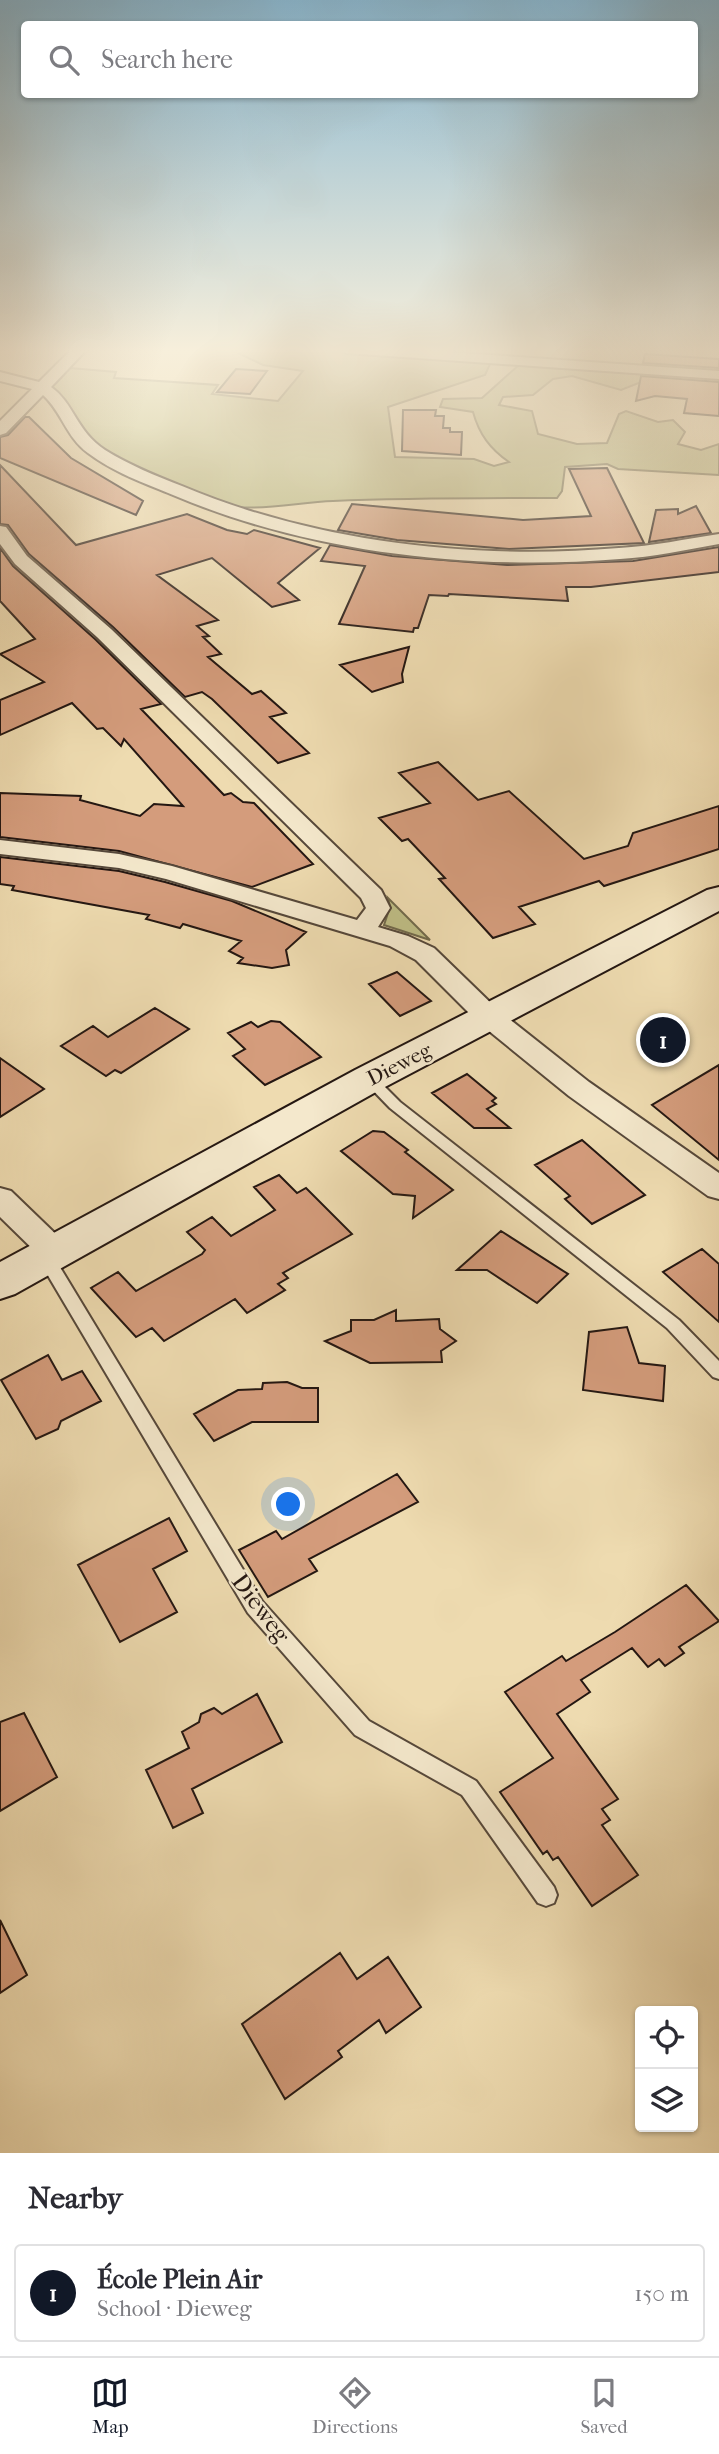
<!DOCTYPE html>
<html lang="en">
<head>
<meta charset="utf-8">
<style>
	body { margin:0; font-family:"IM FELL French Canon",serif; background:#f7f7f7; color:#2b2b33 }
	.controls { position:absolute; right:21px; bottom:21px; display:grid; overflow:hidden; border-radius:7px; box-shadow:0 2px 5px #0004 }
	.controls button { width:63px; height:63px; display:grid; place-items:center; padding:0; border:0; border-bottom:2px solid #e1e1e2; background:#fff; color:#2b2b33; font:35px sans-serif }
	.you { position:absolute; left:289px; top:1505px; width:24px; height:24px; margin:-18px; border:5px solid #fff; border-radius:50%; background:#1a73e8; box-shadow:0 0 0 10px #1a73e833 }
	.badge { display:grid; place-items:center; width:46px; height:46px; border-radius:50%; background:#111827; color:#fff; font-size:23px; font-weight:700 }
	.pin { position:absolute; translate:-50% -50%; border:4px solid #fff; box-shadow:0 2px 7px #0006 }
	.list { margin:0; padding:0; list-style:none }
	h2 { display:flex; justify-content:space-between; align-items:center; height:91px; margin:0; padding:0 28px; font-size:30px }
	h2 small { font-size:23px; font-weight:400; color:#7c7c81 }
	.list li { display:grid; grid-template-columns:46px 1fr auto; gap:21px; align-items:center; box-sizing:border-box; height:98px; margin:0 14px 14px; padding:0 14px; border:2px solid #e1e1e2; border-radius:7px }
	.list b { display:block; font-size:26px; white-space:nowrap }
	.list p { margin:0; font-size:23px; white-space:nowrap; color:#7c7c81 }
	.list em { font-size:23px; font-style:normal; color:#7c7c81 }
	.icon { flex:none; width:38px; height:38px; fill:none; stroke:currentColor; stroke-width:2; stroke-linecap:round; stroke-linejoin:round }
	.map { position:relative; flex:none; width:719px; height:2153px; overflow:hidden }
	.search { position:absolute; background:#fff; box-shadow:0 2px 5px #0004; left:21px; right:21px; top:21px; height:77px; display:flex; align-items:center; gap:18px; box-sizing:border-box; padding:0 24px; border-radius:7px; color:#7c7c81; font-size:26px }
	.sheet { height:203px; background:#fff }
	nav { display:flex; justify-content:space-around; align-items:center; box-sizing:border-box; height:98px; border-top:2px solid #e1e1e2; background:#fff; font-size:19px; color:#7c7c81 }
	nav a { display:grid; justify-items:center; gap:4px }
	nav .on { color:#111827 }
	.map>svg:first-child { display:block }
	.green { fill:#bfbe86; stroke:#726a4c; stroke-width:2 }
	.building { fill:#d49c7c; stroke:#241712; stroke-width:2 }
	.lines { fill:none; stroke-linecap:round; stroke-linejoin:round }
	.lane-casing { stroke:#56483a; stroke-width:4 }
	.street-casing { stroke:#56483a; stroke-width:4 }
	.secondary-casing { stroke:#241712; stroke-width:4 }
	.lane { fill:#f4e8cc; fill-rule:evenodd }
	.street { fill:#f4e8cc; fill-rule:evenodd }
	.secondary { fill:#f4e8cc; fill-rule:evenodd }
	.labels { text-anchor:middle; stroke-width:5; stroke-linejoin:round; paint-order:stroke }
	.street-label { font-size:21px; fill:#241712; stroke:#f4e8cc }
	.near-street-label { font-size:24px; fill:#241712; stroke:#f4e8cc }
</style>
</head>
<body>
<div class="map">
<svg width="719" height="2153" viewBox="0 0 719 2153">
	<rect width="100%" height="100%" fill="#eedbb0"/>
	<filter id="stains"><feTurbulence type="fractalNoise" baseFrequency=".00286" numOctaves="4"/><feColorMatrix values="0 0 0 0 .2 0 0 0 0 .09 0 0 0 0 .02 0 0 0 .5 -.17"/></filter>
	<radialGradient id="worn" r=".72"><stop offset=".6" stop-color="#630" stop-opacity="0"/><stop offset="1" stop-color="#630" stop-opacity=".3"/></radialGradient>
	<path class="green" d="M 240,349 L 346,351 L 491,362 L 485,375 L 388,407 L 395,457 L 474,459 L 494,466 L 509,462 C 490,449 479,434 473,412 L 440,407 L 443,399 L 482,398 L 520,364 L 664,373 L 621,390 L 572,376 L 553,379 L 533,395 L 503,397 L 499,405 L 532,411 L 538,434 L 577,444 L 607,443 L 619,414 L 626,411 L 658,422 L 673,420 L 685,432 L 678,444 L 701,450 L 719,444 L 719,475 L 618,469 L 607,464 L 565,467 L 562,491 L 557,498 C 482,498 407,498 333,501 C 302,502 267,510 237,507 C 202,503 113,462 87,438 C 71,422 67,401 51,385 L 70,368 L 116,372 L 114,378 L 218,385 L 212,394 L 278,401 L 303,371 L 263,365 L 236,352 Z
		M 388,898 L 430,940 L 384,925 L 390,907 Z"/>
	<path class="building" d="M 645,354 L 719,359 L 719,368 L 643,363 Z
		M 236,369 L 267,371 L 250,394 L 217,392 Z
		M 641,376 L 719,382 L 719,416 L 684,413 L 687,399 L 655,396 L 636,401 Z
		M 403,410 L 436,410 L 435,416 L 444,416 L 443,428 L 450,428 L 450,432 L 462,432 L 461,455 L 402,451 Z
		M 25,417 L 29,417 L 71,458 L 143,501 L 136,515 L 0,458 L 0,437 L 8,435 Z
		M 0,465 L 76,545 L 187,514 L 227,530 L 247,534 L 254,530 L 320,548 L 278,583 L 299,600 L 272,607 L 212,558 L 157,575 L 218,620 L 197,626 L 209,636 L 203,637 L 221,654 L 208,657 L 252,694 L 261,691 L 286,713 L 270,717 L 309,753 L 278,763 L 212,699 L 202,692 L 185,697 L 113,627 L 29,554 L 8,525 L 0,524 Z
		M 607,468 L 644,543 L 509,549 L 397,540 L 338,530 L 352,504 L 523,520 L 591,516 L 569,469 Z
		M 696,506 L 711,533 L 649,542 L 656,510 L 678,509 L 678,514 Z
		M 330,545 L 392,556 L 507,565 L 633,561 L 719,547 L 719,572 L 591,587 L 566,587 L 568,601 L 449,594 L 448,596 L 429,595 L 418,628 L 414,628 L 413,632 L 339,624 L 365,566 L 321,561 Z
		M 0,548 L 13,566 L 95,639 L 161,704 L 141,709 L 195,765 L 224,795 L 231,793 L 243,802 L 254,803 L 313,864 L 252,887 L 119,851 L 0,837 L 0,793 L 81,796 L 80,800 L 140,816 L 154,804 L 183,806 L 124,739 L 121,746 L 103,728 L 97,729 L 72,703 L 0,735 L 0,700 L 44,682 L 0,654 L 35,639 L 0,601 Z
		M 409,647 L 402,674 L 403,682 L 372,692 L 340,665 Z
		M 438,762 L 478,800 L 509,791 L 584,859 L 628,846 L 633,833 L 719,806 L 719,849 L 604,886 L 599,881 L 519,907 L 535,924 L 493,938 L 439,879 L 445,878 L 408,839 L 402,841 L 379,818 L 430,803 L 399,773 Z
		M 0,857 L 119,871 L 165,882 L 232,901 L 306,932 L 286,950 L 289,965 L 272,968 L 238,963 L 243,958 L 229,951 L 241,941 L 183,924 L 180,928 L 146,919 L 149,915 L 12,890 L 14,886 L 0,884 Z
		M 397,972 L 431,1001 L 400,1016 L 369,984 Z
		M 155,1008 L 189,1029 L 121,1073 L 115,1070 L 106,1076 L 61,1046 L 93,1026 L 108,1037 Z
		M 271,1021 L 280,1022 L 321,1057 L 265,1085 L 233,1056 L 245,1049 L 228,1033 L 251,1022 L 258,1027 Z
		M 0,1058 L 44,1089 L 0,1117 Z
		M 719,1065 L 719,1160 L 652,1105 Z
		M 467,1074 L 496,1098 L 492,1101 L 496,1104 L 487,1109 L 510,1128 L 474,1128 L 432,1093 Z
		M 373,1131 L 384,1132 L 408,1150 L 405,1152 L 453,1190 L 413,1218 L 415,1196 L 393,1194 L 341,1151 Z
		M 582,1140 L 645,1195 L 592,1224 L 565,1199 L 570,1196 L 535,1165 Z
		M 279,1175 L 297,1193 L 306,1188 L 352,1234 L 283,1273 L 288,1278 L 278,1284 L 285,1290 L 247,1313 L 235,1299 L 164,1341 L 152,1328 L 136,1337 L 91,1288 L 118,1272 L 136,1291 L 202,1254 L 205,1250 L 187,1232 L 212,1217 L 231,1236 L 275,1210 L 254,1187 Z
		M 501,1231 L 568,1274 L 537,1303 L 487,1270 L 457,1270 Z
		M 702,1249 L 719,1264 L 719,1322 L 663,1272 Z
		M 396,1310 L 396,1321 L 439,1319 L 440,1329 L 456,1341 L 441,1351 L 442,1362 L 370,1363 L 325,1341 L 351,1331 L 351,1320 L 374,1320 Z
		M 627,1327 L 639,1363 L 665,1366 L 663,1401 L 583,1390 L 589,1332 Z
		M 48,1355 L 62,1380 L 82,1371 L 101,1401 L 61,1421 L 58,1429 L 36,1439 L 1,1380 Z
		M 287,1382 L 302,1388 L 318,1388 L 318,1422 L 252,1422 L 214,1441 L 194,1414 L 238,1390 L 262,1389 L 263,1383 Z
		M 397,1474 L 418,1502 L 309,1559 L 317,1571 L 268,1597 L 239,1550 L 276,1531 L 282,1539 Z
		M 169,1518 L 187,1551 L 153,1569 L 177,1612 L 120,1642 L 78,1565 Z
		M 686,1585 L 719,1621 L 679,1647 L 684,1653 L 665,1666 L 659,1659 L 648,1667 L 632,1648 L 581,1680 L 590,1692 L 557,1714 L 618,1799 L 602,1809 L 610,1820 L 602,1825 L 638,1875 L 592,1906 L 558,1857 L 553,1860 L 547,1851 L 543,1854 L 500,1792 L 553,1758 L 505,1692 L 562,1656 L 566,1661 L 615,1632 Z
		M 257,1694 L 282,1742 L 192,1789 L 203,1813 L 173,1828 L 146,1770 L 189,1748 L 182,1732 L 199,1722 L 201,1714 L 214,1708 L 222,1714 Z
		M 24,1713 L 57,1777 L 0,1811 L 0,1722 Z
		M 0,1920 L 27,1975 L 0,1993 Z
		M 340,1953 L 357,1979 L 388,1957 L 421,2007 L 386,2033 L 379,2020 L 338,2051 L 342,2057 L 285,2099 L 242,2024 Z"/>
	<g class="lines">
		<g class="lane-casing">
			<path id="lane" d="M 369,1074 L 374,1076 L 400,1102 L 679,1320 L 719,1361 L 719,1379 L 713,1377 L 667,1328 L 390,1108 L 362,1079 Z
				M 46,1252 L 52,1254 L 262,1601 L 369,1721 L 476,1781 L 554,1887 L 557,1895 L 554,1903 L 546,1906 L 538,1903 L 462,1795 L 355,1735 L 248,1613 L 40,1262 L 38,1258 L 40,1254 Z"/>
		</g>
		<g class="street-casing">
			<path id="street" d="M 72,349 L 87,349 L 51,387 C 74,403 76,431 105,450 C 129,465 156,476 182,486 C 317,543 474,560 619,548 C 653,546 686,539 719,534 L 719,544 C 686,550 653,557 620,559 C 472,571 310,553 173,495 C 144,483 113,472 88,453 C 66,437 62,412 43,395 L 6,433 L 0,435 L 0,421 L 32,389 L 0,381 L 0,372 L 39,382 Z
				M 339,349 L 405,349 L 719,371 L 719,379 L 346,353 Z
				M 0,526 L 6,527 L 27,556 L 111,629 L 381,890 L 390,908 L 378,927 L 408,936 L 434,948 L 498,1010 L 589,1082 L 719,1173 L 719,1199 L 708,1196 L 569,1096 L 478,1022 L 416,960 L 390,946 L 166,879 L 119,868 L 0,854 L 0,840 L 119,854 L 172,866 L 357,920 L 366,908 L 361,898 L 97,637 L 15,564 L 0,544 Z
				M 0,1188 L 11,1191 L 66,1244 L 71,1252 L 66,1260 L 55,1264 L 44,1260 L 0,1217 Z"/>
		</g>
		<g class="secondary-casing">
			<path id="secondary" d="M 719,887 L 719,911 L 383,1088 L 15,1294 L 0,1299 L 0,1262 L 355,1070 L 707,890 Z"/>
		</g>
		<use href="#lane" class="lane"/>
		<use href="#street" class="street"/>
		<use href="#secondary" class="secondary"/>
	</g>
	<linearGradient id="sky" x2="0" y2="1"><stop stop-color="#88b7d1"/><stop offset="0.54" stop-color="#f7efdb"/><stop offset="1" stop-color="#f7efdb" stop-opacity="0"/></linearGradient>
	<rect width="719" height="650" fill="url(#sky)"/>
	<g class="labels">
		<g class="street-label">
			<text transform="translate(399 1064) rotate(-27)" y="7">Dieweg</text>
		</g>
		<g class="near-street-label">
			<text transform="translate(261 1608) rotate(53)" y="8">Dieweg</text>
		</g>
	</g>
	<rect width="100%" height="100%" filter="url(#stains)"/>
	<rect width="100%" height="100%" fill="url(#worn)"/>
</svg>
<div class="controls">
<button><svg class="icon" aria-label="locate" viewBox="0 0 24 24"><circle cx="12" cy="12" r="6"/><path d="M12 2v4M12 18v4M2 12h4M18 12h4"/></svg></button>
<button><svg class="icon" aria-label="layers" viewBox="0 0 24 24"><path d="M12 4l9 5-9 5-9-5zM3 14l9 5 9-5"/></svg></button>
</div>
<div class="you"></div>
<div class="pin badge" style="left:663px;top:1040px">1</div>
<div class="search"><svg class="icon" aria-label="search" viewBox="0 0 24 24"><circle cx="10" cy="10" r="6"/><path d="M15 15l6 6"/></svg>Search here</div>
</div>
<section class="sheet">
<h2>Nearby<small></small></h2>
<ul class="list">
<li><span class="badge">1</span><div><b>École Plein Air</b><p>School · Dieweg</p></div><em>150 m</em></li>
</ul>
</section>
<nav>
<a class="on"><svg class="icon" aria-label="map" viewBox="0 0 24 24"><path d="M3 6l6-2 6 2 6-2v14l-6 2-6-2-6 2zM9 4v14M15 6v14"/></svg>Map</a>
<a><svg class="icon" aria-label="directions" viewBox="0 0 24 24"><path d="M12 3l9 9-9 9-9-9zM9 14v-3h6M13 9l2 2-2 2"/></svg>Directions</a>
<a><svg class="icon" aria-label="saved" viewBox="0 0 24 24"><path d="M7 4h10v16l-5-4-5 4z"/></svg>Saved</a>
</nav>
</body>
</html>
